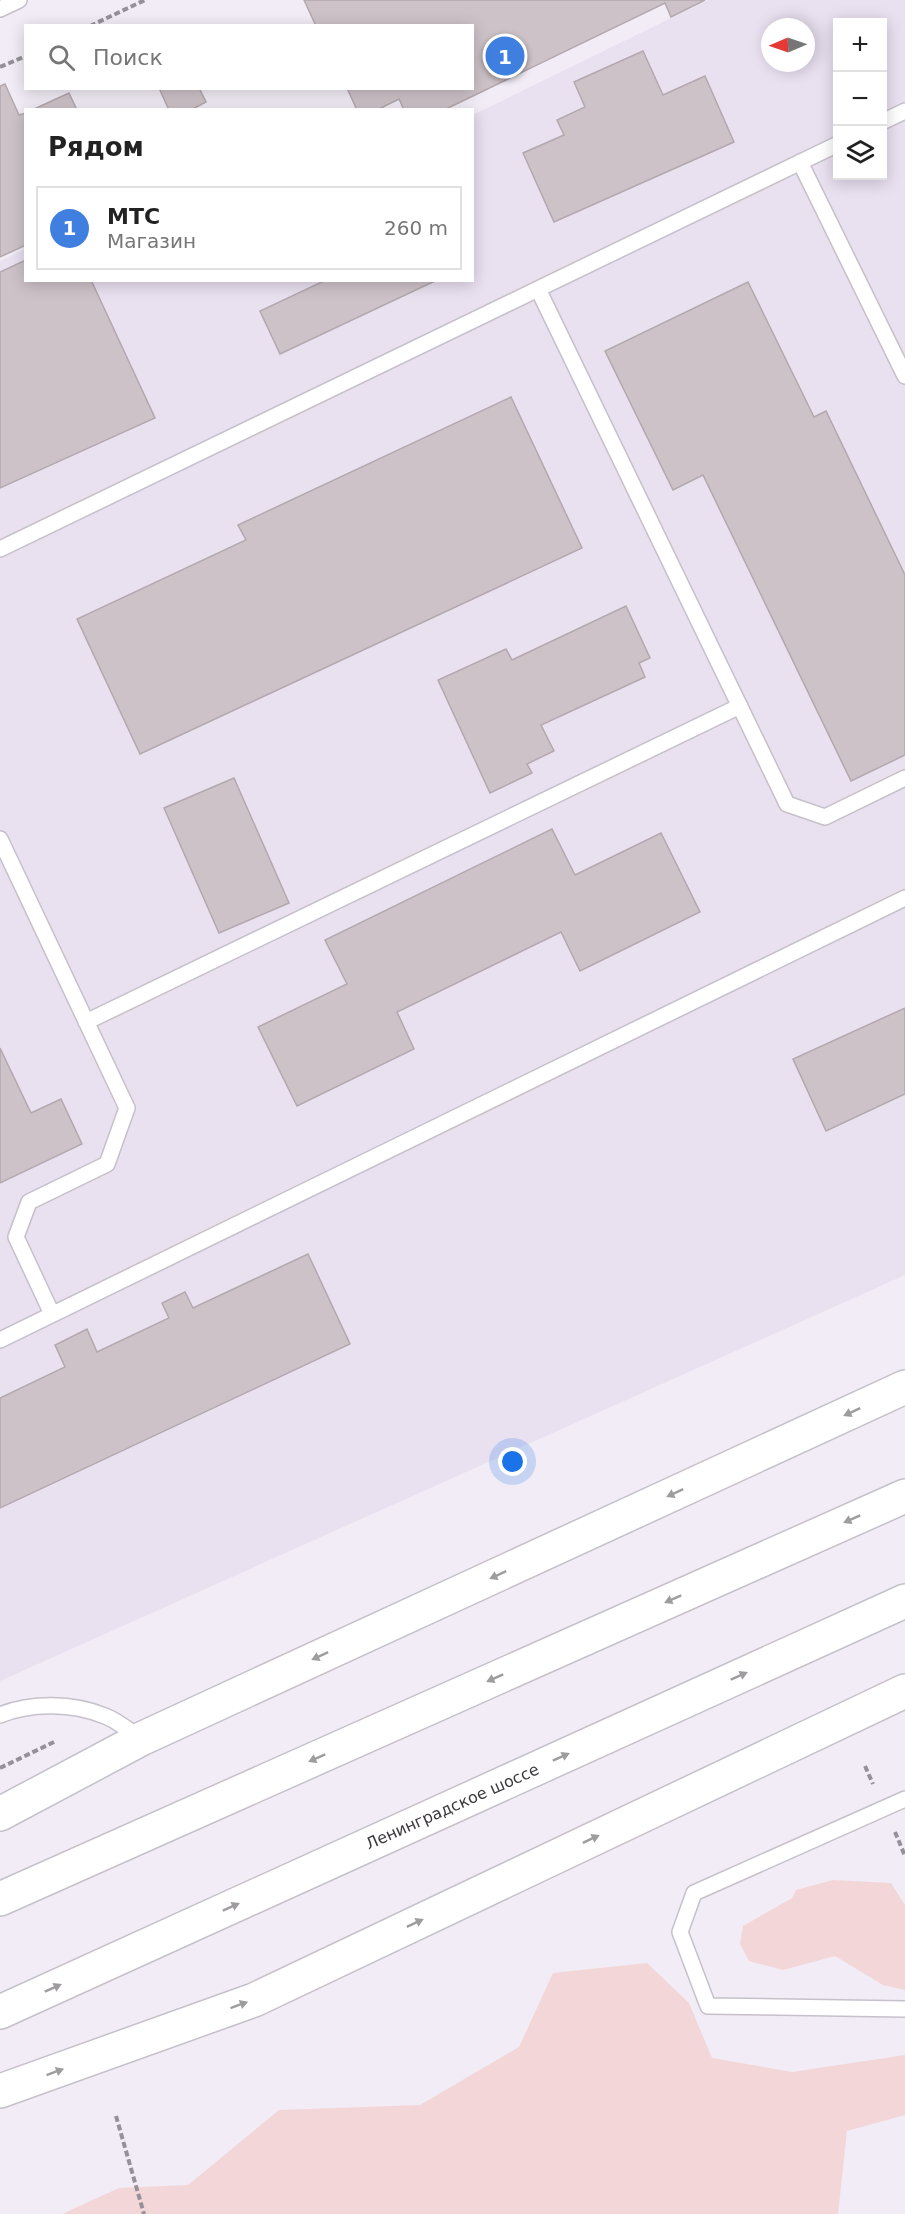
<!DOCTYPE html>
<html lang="ru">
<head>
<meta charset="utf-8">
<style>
	body { margin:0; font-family:"DejaVu Sans",sans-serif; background:#f6f6f6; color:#222 }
	.controls { position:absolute; right:18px; top:18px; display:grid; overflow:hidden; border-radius:0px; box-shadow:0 3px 15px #0003 }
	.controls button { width:54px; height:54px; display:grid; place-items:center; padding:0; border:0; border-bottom:2px solid #e0e0e0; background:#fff; color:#222; font:30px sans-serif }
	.compass { position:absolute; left:761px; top:18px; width:54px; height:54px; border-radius:50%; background:#fff; box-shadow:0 3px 15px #0003; rotate:268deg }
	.you { position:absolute; left:513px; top:1462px; width:21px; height:21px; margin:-15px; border:4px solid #fff; border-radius:50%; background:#1a73e8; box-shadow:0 0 0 9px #1a73e833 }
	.badge { display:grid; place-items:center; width:39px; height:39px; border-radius:50%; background:#111827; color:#fff; font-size:20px; font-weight:700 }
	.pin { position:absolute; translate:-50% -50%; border:3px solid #fff; box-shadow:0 2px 6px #0006 }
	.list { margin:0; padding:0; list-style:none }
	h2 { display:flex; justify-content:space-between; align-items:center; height:78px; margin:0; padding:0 24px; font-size:26px }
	h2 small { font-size:20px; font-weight:400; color:#767676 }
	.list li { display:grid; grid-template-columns:39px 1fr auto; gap:18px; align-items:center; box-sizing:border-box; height:84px; margin:0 12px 12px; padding:0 12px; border:2px solid #e0e0e0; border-radius:0px }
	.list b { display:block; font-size:22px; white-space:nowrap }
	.list p { margin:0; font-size:20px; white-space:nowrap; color:#767676 }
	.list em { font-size:20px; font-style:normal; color:#767676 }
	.icon { flex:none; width:33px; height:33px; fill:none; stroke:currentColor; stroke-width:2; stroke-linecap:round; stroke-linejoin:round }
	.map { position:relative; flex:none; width:905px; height:2214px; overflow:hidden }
	.search { position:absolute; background:#fff; box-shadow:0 3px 15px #0003; left:24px; top:24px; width:450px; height:66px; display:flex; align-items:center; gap:15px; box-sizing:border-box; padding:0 21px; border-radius:0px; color:#767676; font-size:22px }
	.panel { position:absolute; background:#fff; box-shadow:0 3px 15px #0003; left:24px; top:108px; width:450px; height:174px; border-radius:0px }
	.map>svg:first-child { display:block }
	.built { fill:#e9e0f0; fill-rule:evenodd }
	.green { fill:#f3d6d7 }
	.building { fill:#cdc2c8; stroke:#b3a8ae; stroke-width:1.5 }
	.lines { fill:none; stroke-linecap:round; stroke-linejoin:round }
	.service-casing { stroke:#c6c0ca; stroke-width:18 }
	.secondary-casing { stroke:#c6c0ca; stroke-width:36 }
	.primary-casing { stroke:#c6c0ca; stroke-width:36 }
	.path { stroke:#959198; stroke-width:4; stroke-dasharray:6 3; stroke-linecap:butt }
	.service { stroke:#fff; stroke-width:15 }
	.secondary { stroke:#fff; stroke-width:33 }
	.primary { stroke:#fff; stroke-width:33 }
	.oneway { fill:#9e9c9e }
	.labels { text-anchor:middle; stroke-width:5; stroke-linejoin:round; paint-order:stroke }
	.street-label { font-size:16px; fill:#3c393d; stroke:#fff }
</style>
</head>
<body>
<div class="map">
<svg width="905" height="2214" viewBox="0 0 905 2214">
	<rect width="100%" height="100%" fill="#f2ecf6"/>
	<path class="built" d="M 708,0 L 905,0 L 905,1275 L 0,1681 L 0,261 L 25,249 L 26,280 L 472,280 L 473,115 ZM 838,22 L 882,22 L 882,176 L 838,176 ZM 770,27 L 806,27 L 806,63 L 770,63 Z"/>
	<path class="green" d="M 833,1880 L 891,1883 L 905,1905 L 905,1990 L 883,1985 L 835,1956 L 783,1970 L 749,1961 L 740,1944 L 743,1926 L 792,1898 L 796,1890 Z
		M 647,1963 L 689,2003 L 712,2058 L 792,2072 L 905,2055 L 905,2115 L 847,2131 L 838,2214 L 62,2214 L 119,2188 L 188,2185 L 279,2110 L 420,2105 L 519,2047 L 553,1973 Z"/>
	<path class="building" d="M 304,0 L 705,0 L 671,17 L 665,3 L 444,110 L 404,110 L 399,99 L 377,110 L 357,110 L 347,88 L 472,88 L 472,26 L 316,26 Z
		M 643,51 L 663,95 L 705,76 L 734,142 L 554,222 L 523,153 L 564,135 L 557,120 L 585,107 L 574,82 Z
		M 5,84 L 19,115 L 26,113 L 26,245 L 0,257 L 0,86 Z
		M 159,88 L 199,88 L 206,102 L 191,110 L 169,110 Z
		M 69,93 L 77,110 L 32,110 Z
		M 26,260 L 26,280 L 91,280 L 155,418 L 0,488 L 0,272 Z
		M 326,280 L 437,280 L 280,354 L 260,311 Z
		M 748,282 L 814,417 L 826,411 L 905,575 L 905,755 L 851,781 L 703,475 L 673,490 L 605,351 Z
		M 511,397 L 582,548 L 140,754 L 77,619 L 246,540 L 238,525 Z
		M 626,606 L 650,658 L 639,663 L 645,677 L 541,725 L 554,751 L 527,764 L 532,773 L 490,793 L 438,680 L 506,649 L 512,660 Z
		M 234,778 L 289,903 L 219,933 L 164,808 Z
		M 552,829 L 575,875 L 661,833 L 700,912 L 580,971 L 561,932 L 397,1012 L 414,1049 L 297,1106 L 258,1027 L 347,984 L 325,940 Z
		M 905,1008 L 905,1094 L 826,1131 L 793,1059 Z
		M 0,1048 L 31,1113 L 61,1099 L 82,1144 L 0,1183 Z
		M 308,1254 L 350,1344 L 0,1508 L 0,1398 L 65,1367 L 55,1345 L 87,1329 L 97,1352 L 169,1318 L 162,1303 L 185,1292 L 193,1308 Z"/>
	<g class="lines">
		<g class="service-casing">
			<path id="service" d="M 0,9 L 19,0
				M 882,122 L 905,111
				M 800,162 L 905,376
				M 538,289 L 787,804 L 825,817 L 905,778
				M 0,549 L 838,144
				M 0,839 L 127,1108 L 107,1164 L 29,1202 L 16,1237 L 52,1314
				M 86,1022 L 740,706
				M 0,1340 L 905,898
				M 0,1715 C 32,1702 73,1703 105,1716 C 118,1721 130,1731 141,1739
				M 905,1799 L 694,1893 L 680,1932 L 708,2006 L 905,2009"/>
		</g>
		<g class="secondary-casing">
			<path id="secondary" d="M 0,1814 L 141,1739 L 905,1387
				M 0,2091 L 254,2000 L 905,1691"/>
		</g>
		<g class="primary-casing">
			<path id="primary" d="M 0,1899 L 905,1496
				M 0,2012 L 905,1601"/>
		</g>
		<path class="path" d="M 90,26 L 145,0
			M 0,67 L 26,56
			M 865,1766 L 873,1784
			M 0,1768 L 56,1741
			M 895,1832 L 905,1856
			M 116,2116 L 144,2214"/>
		<use href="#service" class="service"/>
		<use href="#secondary" class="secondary"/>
		<use href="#primary" class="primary"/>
	</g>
	<defs><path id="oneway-solid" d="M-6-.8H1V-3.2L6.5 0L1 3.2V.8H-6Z" transform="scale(1.5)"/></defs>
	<g class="oneway">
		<use href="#oneway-solid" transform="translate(852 1412) rotate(155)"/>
		<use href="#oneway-solid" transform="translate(675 1493) rotate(155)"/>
		<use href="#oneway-solid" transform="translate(852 1519) rotate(156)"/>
		<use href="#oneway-solid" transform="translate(498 1575) rotate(155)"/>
		<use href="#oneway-solid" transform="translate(673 1599) rotate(156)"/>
		<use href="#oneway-solid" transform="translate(320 1656) rotate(155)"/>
		<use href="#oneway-solid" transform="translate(739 1676) rotate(-24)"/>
		<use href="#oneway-solid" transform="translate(495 1678) rotate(156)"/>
		<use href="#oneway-solid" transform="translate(561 1757) rotate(-24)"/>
		<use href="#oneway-solid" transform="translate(317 1758) rotate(156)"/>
		<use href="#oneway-solid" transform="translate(591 1839) rotate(-25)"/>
		<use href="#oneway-solid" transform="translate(231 1907) rotate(-24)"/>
		<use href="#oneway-solid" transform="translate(415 1923) rotate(-25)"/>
		<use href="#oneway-solid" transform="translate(53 1988) rotate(-24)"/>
		<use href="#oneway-solid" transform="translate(239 2005) rotate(-20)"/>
		<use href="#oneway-solid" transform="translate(55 2072) rotate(-20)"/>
	</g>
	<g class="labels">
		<g class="street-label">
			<text transform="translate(452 1806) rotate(-24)" y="6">Ленинградское шоссе</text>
		</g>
	</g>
</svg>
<div class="controls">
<button>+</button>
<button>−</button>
<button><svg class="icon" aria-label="layers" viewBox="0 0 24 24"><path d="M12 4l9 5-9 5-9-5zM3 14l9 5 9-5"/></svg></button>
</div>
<svg class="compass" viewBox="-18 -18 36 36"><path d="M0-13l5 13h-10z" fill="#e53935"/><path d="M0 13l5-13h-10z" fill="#767676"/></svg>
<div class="you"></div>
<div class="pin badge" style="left:505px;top:56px;background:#3f7fe0">1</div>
<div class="search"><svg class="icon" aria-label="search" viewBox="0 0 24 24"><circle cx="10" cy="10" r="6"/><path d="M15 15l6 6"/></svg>Поиск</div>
<section class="panel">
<h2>Рядом<small></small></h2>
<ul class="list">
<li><span class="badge" style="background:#3f7fe0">1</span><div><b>МТС</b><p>Магазин</p></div><em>260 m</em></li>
</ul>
</section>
</div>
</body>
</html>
